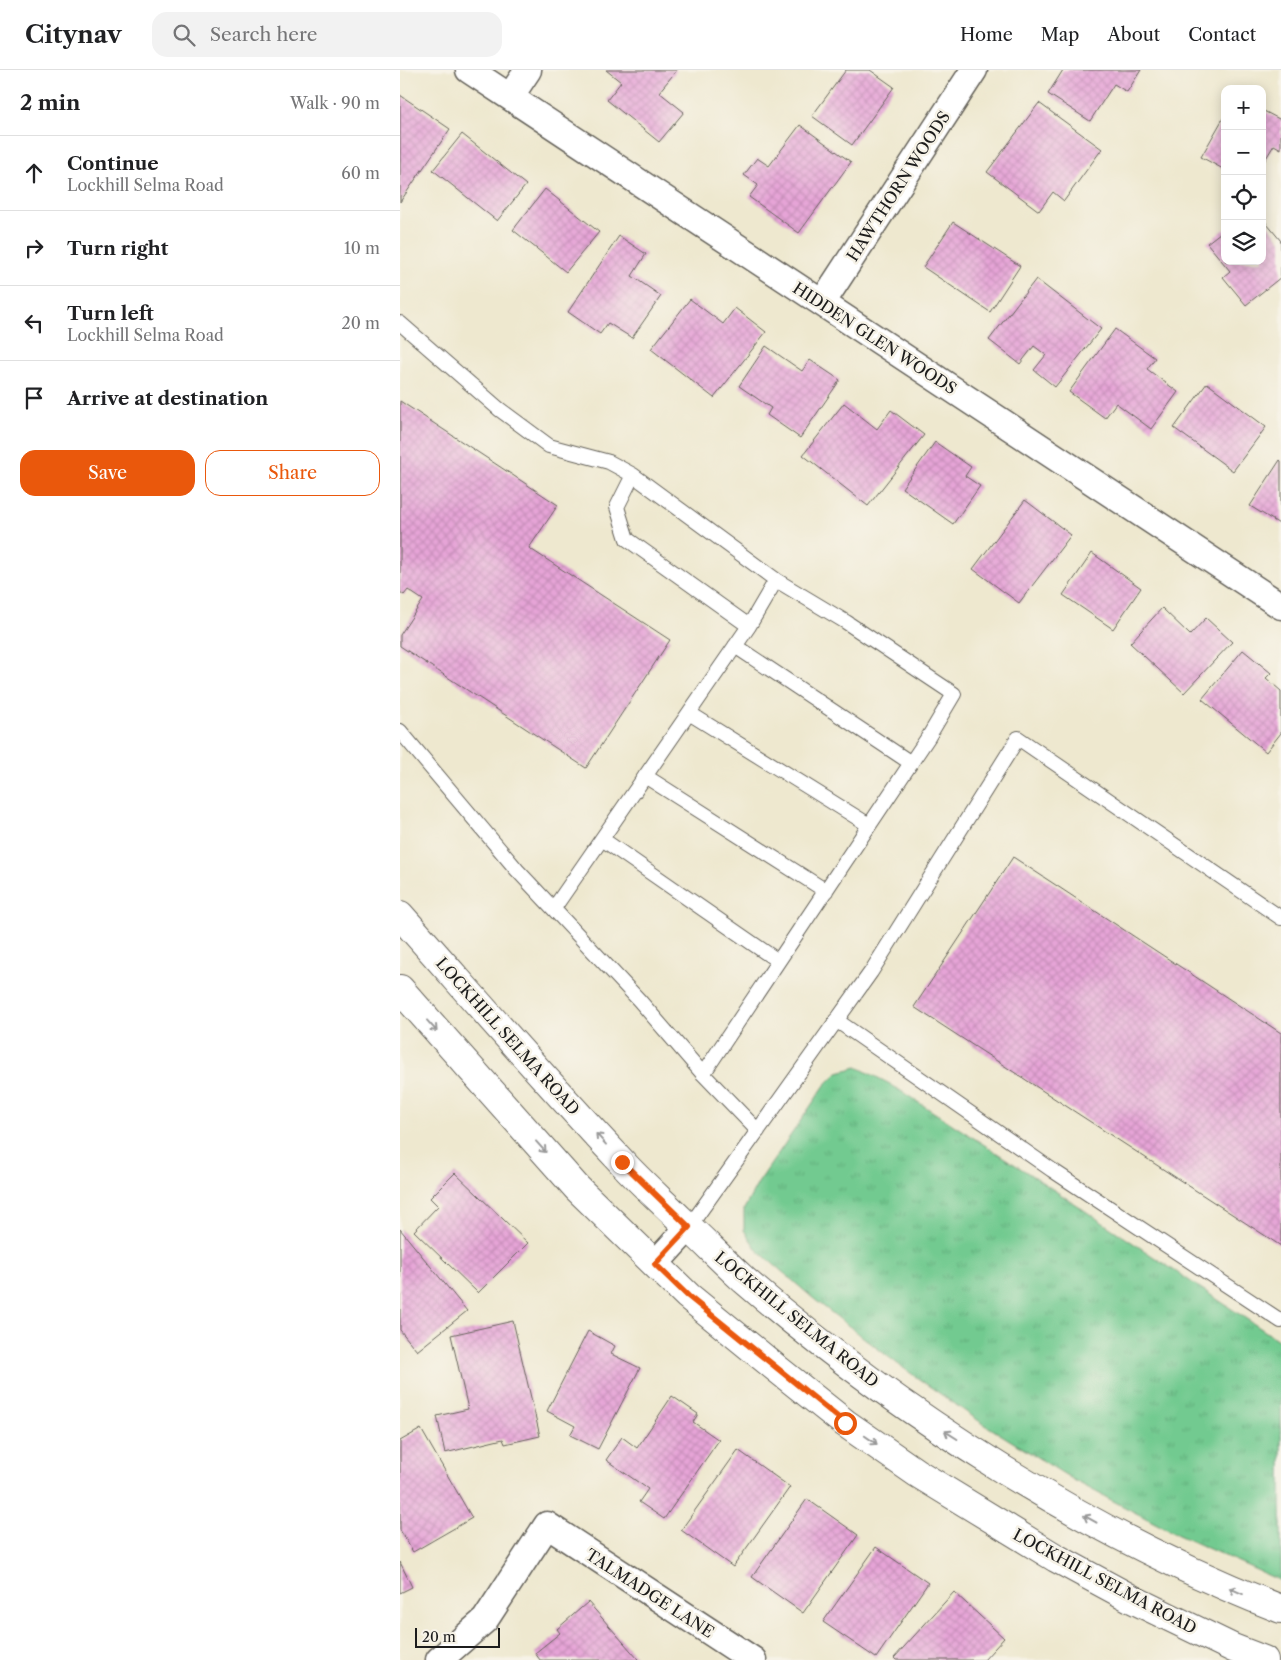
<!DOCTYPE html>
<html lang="en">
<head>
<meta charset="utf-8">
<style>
	body { margin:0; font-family:"Libre Caslon Text",serif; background:#f2f2f2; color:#202124 }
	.controls { position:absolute; right:15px; top:15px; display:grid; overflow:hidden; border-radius:10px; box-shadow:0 2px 12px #0003 }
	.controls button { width:45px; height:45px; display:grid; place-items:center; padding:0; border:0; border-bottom:1px solid #e0e0e0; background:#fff; color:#202124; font:25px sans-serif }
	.scale { position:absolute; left:15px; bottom:12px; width:85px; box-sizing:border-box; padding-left:5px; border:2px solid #1c1c1c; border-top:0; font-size:14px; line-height:18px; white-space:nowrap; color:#1c1c1c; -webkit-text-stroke:4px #f7f3e8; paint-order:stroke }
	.stop { position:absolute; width:15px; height:15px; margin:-11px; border:4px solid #ea580c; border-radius:50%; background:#fff }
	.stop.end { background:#ea580c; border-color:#fff; box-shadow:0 1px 5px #0008 }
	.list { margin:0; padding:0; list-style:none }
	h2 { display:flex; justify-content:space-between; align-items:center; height:65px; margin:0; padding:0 20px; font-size:21px }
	h2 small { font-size:16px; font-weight:400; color:#757577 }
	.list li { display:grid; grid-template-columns:32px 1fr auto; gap:15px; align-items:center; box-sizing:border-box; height:75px; padding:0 20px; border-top:1px solid #e0e0e0 }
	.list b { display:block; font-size:19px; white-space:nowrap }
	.list p { margin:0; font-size:16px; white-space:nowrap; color:#757577 }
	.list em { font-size:16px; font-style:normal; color:#757577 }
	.actions { display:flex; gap:10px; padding:15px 20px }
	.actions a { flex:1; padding:11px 0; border:1px solid #ea580c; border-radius:15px; text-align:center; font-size:18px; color:#ea580c }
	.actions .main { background:#ea580c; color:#fff }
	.icon { flex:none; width:28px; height:28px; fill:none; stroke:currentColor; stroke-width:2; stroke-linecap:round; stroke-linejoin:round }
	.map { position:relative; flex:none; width:881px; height:1590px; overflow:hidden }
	header { display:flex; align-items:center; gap:30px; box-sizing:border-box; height:70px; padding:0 25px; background:#fff; border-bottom:1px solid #e0e0e0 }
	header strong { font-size:24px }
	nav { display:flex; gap:28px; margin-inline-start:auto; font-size:18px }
	.search { width:350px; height:45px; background:#f2f2f2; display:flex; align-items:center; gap:12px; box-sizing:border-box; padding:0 18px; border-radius:15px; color:#757577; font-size:19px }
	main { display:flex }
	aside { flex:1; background:#fff }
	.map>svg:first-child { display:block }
	.grass { fill:url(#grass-tufts); stroke:#477356 }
	.building { fill:url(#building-cross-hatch) }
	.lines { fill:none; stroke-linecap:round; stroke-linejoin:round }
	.lane-casing { stroke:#66635b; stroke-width:16 }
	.street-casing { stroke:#66635b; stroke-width:29 }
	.secondary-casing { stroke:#66635b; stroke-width:30 }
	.lane { stroke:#fff; stroke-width:14 }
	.street { stroke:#fff; stroke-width:26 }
	.secondary { stroke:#fff; stroke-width:28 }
	.oneway { stroke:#999 }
	.route { stroke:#ea580c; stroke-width:6 }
	.labels { text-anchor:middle; stroke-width:5; stroke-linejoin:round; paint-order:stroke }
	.street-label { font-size:16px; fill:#1c1c1c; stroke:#f7f3e8 }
</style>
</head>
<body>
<header>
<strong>Citynav</strong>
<div class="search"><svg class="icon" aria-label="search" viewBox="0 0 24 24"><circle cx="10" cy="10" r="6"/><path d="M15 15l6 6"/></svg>Search here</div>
<nav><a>Home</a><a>Map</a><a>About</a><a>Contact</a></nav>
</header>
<main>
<aside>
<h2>2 min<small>Walk · 90 m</small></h2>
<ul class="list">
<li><svg class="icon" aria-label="ahead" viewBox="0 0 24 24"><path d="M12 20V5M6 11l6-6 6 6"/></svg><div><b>Continue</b><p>Lockhill Selma Road</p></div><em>60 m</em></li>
<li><svg class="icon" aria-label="right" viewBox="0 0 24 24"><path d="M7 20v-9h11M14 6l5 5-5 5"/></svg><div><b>Turn right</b></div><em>10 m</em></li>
<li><svg class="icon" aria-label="left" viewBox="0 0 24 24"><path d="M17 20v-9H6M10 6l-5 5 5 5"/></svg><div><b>Turn left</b><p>Lockhill Selma Road</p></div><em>20 m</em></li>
<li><svg class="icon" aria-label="arrive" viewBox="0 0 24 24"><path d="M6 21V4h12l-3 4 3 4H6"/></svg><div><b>Arrive at destination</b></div></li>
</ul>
<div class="actions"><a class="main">Save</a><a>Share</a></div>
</aside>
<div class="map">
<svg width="881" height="1590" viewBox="0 0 881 1590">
	<defs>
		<pattern id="grass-tufts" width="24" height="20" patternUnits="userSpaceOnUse" patternTransform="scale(1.25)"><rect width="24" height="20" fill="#72ca90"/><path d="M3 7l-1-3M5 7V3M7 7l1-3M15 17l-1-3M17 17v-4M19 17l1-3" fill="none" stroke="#62ad7c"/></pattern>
		<pattern id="building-cross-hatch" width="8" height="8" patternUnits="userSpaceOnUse" patternTransform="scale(1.25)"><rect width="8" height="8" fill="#e6a4d7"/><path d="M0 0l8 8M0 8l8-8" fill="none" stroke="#c58db8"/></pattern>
	</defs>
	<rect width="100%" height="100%" fill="#f7f3e8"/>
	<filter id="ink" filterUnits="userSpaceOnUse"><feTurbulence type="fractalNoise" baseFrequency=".02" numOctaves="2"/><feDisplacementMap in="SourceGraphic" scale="10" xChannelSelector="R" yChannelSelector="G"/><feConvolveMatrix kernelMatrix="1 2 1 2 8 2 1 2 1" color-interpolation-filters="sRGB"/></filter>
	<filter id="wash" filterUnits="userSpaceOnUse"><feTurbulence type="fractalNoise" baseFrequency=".0096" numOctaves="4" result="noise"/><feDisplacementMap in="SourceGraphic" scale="20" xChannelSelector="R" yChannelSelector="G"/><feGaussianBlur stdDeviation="1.12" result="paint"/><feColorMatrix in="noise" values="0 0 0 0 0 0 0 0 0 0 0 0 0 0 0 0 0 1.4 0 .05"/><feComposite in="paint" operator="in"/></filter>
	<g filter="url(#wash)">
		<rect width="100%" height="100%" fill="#eee8cf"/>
		<path class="grass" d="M 457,997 L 490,1014 L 642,1112 L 881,1272 L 881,1511 L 778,1465 L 677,1412 L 579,1351 L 499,1295 L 414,1229 L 357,1180 L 344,1160 L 344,1139 L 358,1113 L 425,1015 L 438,1002 Z"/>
		<g id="blocks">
			<path class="building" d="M 206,0 L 277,0 L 259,22 L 284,42 L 259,72 L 207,30 L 221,12 Z
				M 446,0 L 470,0 L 494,17 L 452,75 L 412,46 Z
				M 663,0 L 741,0 L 727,22 L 714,14 L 690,51 L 648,24 Z
				M 0,25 L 50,59 L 0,132 Z
				M 639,33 L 702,79 L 664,131 L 653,122 L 639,141 L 587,102 Z
				M 862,40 L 881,50 L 881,79 L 874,75 L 862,95 Z
				M 825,45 L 825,100 L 801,87 Z
				M 400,55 L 451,92 L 399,163 L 349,127 L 358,115 L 344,105 L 357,88 L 369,96 Z
				M 62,64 L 126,115 L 97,151 L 33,100 Z
				M 145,119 L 199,162 L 166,202 L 113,160 Z
				M 862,148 L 881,171 L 881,207 L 846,235 L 823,207 L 830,201 L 807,173 L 825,159 L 825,191 L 862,191 Z
				M 553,152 L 620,196 L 590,242 L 523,197 Z
				M 219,166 L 246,184 L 232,206 L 261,226 L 232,268 L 208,253 L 200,264 L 168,242 Z
				M 636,209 L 701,259 L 655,317 L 634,300 L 646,285 L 634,276 L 620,294 L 589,270 Z
				M 290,229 L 323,254 L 335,238 L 366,262 L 314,328 L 251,279 Z
				M 715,259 L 755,288 L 747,299 L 778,322 L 751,359 L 716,333 L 705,348 L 669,322 Z
				M 366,276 L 402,301 L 410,290 L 440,310 L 400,368 L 367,345 L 371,338 L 339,316 Z
				M 807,313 L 866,357 L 833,401 L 774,358 Z
				M 0,331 L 158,435 L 129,478 L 270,570 L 186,698 L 0,576 L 0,565 L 23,530 L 8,520 L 4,525 L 0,522 Z
				M 444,333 L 477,359 L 491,340 L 524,365 L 468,436 L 403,385 Z
				M 535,372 L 571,397 L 565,406 L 580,416 L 553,454 L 502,418 Z
				M 880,390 L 881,391 L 881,455 L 850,436 Z
				M 625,430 L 671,465 L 619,533 L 573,499 Z
				M 692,483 L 741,518 L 713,559 L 663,525 Z
				M 762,538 L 790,565 L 806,548 L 832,572 L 784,623 L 730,573 Z
				M 843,580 L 871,603 L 866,608 L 881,621 L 881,663 L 866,682 L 802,629 Z
				M 613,787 L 881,963 L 881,1176 L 514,937 Z
				M 55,1103 L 128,1173 L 78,1223 L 14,1161 L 38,1136 L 30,1128 Z
				M 0,1159 L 67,1241 L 17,1281 L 0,1260 Z
				M 113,1251 L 140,1366 L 105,1374 L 103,1369 L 45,1383 L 37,1346 L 68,1339 L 51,1265 Z
				M 188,1261 L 215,1276 L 211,1284 L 240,1298 L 198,1379 L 170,1365 L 175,1356 L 147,1341 Z
				M 272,1326 L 298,1344 L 293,1352 L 319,1370 L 264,1449 L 239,1432 L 248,1419 L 206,1390 L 222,1367 L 237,1378 Z
				M 21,1359 L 72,1448 L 13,1482 L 0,1460 L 0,1371 Z
				M 338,1380 L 390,1417 L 333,1497 L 281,1460 Z
				M 407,1429 L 458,1465 L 403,1543 L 352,1507 Z
				M 476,1477 L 528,1513 L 476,1588 L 423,1552 Z
				M 0,1492 L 12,1517 L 0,1523 Z
				M 554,1522 L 604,1568 L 584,1590 L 496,1590 L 494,1588 Z
				M 188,1532 L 238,1589 L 237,1590 L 140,1590 L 135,1583 L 160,1563 L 157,1559 Z"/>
		</g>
	</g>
	<g filter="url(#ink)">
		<use href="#blocks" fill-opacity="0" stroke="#66635b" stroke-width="1"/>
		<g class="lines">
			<g class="lane-casing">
				<path id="lane" d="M 0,253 L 99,339 L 149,376 L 209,392 L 233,405 L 376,510 L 446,552 L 554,624 L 529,666 L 303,1004
					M 233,405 L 217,437 L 227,469 L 349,556
					M 335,576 L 511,693
					M 289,643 L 469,755
					M 0,661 L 117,800 L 239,930 L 303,1004 L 358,1061
					M 245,706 L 426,821
					M 202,769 L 378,891
					M 154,838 L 349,556 L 376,510
					M 436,950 L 652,1100 L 881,1251
					M 289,1157 L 471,902 L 618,668 L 881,848"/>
			</g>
			<g class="street-casing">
				<path id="street" d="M 69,0 L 881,536
					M 110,27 L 128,0
					M 422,233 L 574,0
					M 255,1194 L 289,1157
					M 39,1590 L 85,1550 L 147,1455 L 353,1590"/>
			</g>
			<g class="secondary-casing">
				<path id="secondary" d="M 0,845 C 73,927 145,1011 221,1091 C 240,1112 262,1131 282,1151 C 303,1170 323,1191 344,1210 C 499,1344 690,1465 881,1539
					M 0,919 L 177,1118 L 288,1226 L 376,1298 L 445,1353 L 517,1403 L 656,1488 L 732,1529 L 833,1578 L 864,1590"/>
			</g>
			<use href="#lane" class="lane"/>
			<use href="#street" class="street"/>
			<use href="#secondary" class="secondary"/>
		</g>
		<defs><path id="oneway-shaft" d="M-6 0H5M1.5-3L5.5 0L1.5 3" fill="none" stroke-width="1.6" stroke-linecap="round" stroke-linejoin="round" transform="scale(1.25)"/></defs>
		<g class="oneway">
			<use href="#oneway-shaft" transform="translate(32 956) rotate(48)"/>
			<use href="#oneway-shaft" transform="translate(201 1069) rotate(-132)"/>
			<use href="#oneway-shaft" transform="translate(141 1077) rotate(48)"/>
			<use href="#oneway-shaft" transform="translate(551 1365) rotate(-148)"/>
			<use href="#oneway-shaft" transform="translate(471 1370) rotate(35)"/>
			<use href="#oneway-shaft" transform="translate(690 1449) rotate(-151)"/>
			<use href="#oneway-shaft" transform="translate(836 1521) rotate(-156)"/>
		</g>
	</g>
	<g class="lines" filter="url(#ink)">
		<path class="route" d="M 222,1092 L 289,1157 L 255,1194 L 288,1226 L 445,1353"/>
	</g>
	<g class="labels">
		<g class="street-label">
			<text transform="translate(498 116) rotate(-57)" y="6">HAWTHORN WOODS</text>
			<text transform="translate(475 268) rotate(33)" y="6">HIDDEN GLEN WOODS</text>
			<text transform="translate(108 966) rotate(48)" y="6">LOCKHILL SELMA ROAD</text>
			<text transform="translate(397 1249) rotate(39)" y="6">LOCKHILL SELMA ROAD</text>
			<text transform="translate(705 1511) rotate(28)" y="6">LOCKHILL SELMA ROAD</text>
			<text transform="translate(250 1523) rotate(33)" y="6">TALMADGE LANE</text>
		</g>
	</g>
</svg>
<div class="controls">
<button>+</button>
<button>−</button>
<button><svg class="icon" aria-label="locate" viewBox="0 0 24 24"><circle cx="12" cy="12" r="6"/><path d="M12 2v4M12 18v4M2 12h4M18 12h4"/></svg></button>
<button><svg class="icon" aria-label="layers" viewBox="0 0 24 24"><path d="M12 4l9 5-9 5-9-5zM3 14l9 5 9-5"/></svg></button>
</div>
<div class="scale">20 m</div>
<div class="stop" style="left:445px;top:1353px"></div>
<div class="stop end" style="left:222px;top:1092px"></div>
</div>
</main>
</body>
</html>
